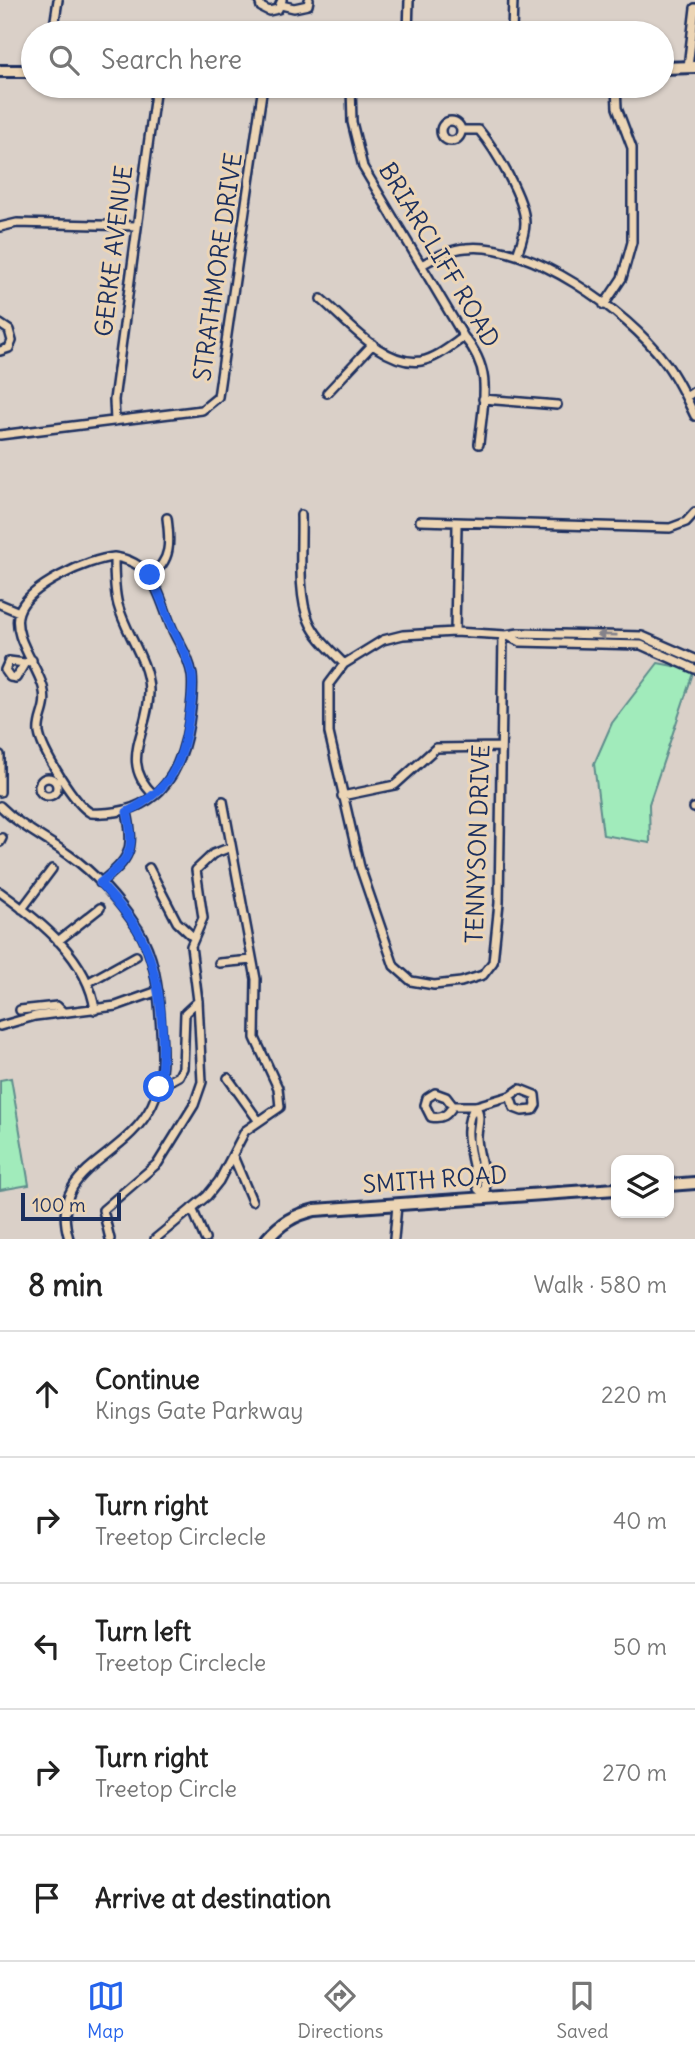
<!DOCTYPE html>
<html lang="en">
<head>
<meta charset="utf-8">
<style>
	body { margin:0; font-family:Delius,sans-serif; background:#f6f6f6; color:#222 }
	.controls { position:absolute; right:21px; bottom:21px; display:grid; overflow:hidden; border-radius:14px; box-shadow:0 2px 5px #0004 }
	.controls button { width:63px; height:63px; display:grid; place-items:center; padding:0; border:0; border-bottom:2px solid #e0e0e0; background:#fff; color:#222; font:35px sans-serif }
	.scale { position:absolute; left:21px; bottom:18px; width:100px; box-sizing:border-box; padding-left:7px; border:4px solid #1b2f5e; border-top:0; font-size:19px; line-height:24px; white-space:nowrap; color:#1b2f5e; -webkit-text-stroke:5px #ecd5b5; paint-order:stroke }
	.stop { position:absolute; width:21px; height:21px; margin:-16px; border:5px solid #2563eb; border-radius:50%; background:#fff }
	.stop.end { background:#2563eb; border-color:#fff; box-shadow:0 2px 7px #0008 }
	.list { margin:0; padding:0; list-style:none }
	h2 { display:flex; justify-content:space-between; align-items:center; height:91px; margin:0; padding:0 28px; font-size:30px }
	h2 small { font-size:23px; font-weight:400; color:#767676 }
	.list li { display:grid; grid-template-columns:46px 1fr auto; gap:21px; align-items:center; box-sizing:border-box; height:126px; padding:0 28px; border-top:2px solid #e0e0e0 }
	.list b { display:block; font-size:26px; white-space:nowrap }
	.list p { margin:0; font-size:23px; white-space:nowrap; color:#767676 }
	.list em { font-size:23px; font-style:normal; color:#767676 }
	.icon { flex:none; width:38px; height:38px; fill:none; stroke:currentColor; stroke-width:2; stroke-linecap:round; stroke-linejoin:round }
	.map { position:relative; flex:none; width:695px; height:1239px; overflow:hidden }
	.search { position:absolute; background:#fff; box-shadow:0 2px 5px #0004; left:21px; right:21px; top:21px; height:77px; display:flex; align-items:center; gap:18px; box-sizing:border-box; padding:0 24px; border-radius:38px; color:#767676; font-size:26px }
	.sheet { height:721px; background:#fff }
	nav { display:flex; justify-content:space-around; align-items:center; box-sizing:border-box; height:98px; border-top:2px solid #e0e0e0; background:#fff; font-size:19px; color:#767676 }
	nav a { display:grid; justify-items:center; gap:4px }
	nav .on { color:#2563eb }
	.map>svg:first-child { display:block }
	.green { fill:#a1ebbb; stroke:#5e8d8c; stroke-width:2 }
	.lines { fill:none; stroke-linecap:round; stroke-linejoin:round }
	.street-casing { stroke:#1b2f5e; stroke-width:12 }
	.secondary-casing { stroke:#1b2f5e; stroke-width:16 }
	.street { stroke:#ecd5b5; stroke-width:7 }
	.secondary { stroke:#ecd5b5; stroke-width:10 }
	.oneway { fill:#84828a }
	.route { stroke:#2563eb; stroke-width:9 }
	.labels { text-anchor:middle; stroke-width:6; stroke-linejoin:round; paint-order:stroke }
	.street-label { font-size:24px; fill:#1b2f5e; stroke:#ecd5b5 }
</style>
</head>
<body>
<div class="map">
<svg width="695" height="1239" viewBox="0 0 695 1239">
	<rect width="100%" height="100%" fill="#dad0c8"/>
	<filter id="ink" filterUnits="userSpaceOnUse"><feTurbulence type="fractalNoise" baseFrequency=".0143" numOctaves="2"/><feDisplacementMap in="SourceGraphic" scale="14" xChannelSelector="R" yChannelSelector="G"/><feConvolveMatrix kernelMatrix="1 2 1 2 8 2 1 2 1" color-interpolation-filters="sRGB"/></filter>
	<g filter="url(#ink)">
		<path class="green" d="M 658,663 L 694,670 L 649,804 L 650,843 L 603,835 L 594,764 L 612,723 Z
			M 11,1078 L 29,1185 L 0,1190 L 0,1080 Z"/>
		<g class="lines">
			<g class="street-casing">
				<path id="street" d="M 259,0 L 261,7 L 269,11 L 278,9 L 282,0
					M 281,5 L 294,8 L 308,5 L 309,0
					M 53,33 L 58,0
					M 408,33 L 409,0
					M 512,33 L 513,0
					M 688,67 L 695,8
					M 351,86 L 352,122 L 363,167 L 464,337 C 494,371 483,402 479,444
					M441 131a10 10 0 1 1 20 0a10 10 0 1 1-20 0Z
					M 461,130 L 479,130 C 495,149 525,199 525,223 C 525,234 521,244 517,255
					M 0,227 L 17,223 L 137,226
					M 421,265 C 435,258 450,249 466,248 C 529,241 628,312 664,361 C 677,377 686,398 695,416
					M 321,299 C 347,321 384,367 421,361 C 437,358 452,345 464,337
					M 604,305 L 622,278 L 632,242 L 632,148 L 617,108 L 616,86
					M 0,324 L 9,330 L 12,341 L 9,348 L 0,351
					M 327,393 L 373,344
					M 686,397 L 695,391
					M 483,399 L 557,405
					M 115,421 L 114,400 L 156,86
					M 0,435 L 202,410 L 218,397 L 263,86
					M 301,515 C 302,544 297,595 309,621 C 316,638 332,651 344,664
					M 420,521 L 670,528 L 686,522 L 695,512
					M 114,557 C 154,562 158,594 171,626 C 178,643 189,656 192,675 C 194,691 191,707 189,723 C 180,780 153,816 91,813 C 75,805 42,751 39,733 C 37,717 49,709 43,687 C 37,665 11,635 19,612 C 28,586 89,559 114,557 Z
					M 114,557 C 114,573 114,590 118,605 C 126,634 148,660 149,690 C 150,732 117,760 154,795
					M 150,575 C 172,562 170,541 167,518
					M 0,604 L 19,612
					M 455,632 L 457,525
					M 503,635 L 499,903 L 493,962 L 483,975 L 461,982 L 434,985 L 411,981 L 394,966 L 360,867 L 329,733 L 329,684 L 344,664 L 383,640 L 403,635 L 455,632 L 506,635 L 519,633 L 642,636 L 695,659
					M 506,635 L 520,642 L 641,645 L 695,669
					M 25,663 L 9,661 L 5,670 L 10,677 L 16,678 L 25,663 L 32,660
					M 0,755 L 0,792
					M39 787a9 9 0 1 1 18 0a9 9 0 1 1-18 0Z
					M 342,796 L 395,785 L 436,748 L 500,747
					M 0,806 C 21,827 45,838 69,855 C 96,874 120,902 138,929 C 154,955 158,986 160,1016 C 162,1047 166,1076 152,1105 C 124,1162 47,1166 69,1239
					M 694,808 L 695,808
					M 0,842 L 2,838
					M 149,868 L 177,922 L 193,937
					M 100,883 C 130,859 135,850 127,812
					M 0,892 C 40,921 88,958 95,1010
					M 22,909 L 52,869
					M 58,941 L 100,908
					M 219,963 L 252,960
					M 89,982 L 136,956
					M 20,1010 L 57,1006 L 64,1013
					M 0,1026 L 35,1016 L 116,1006 L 158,991
					M 228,1078 L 258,1120
					M 159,1087 L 179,1076 L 183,1068 L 185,1013 L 198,1001
					M 453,1106 C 447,1115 443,1119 431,1117 L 425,1105 L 427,1098 L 435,1093 L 446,1097 L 453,1106 L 476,1106 L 510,1096 L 520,1089 L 535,1095 L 536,1105 L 533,1110 L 522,1111 L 514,1108 L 510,1096
					M 233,1156 L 252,1201
					M 484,1194 L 478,1189 C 475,1166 458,1126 476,1106 C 482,1118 477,1126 477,1138 C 478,1159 488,1177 485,1197
					M 192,1208 L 205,1239
					M 110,1239 L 103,1210 L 158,1163 L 194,1105 L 202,1082 L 198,1001 L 191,946 L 203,918 L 196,870 L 213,854 L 231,847
					M 155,1239 L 207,1196 L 219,1181 L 245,1131 L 280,1107 L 278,1088 L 255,1038 L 256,979 L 223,801
					M 394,1239 L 397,1205"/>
			</g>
			<g class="secondary-casing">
				<path id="secondary" d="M 662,68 L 695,67
					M 0,71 L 33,71
					M 669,1185 L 695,1183
					M 267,1239 C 281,1223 294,1215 315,1210 L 616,1189"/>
			</g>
			<use href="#street" class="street"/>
			<use href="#secondary" class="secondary"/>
		</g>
		<defs><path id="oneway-solid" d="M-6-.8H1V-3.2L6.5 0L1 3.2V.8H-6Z" transform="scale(1.75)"/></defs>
		<use class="oneway" href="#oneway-solid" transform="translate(607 635) rotate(-179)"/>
	</g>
	<g class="lines" filter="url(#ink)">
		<path class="route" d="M 150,575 C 159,591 164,608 171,625 C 178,643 189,656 192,675 C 194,689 191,704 189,718 C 182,766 171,789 127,812 C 136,850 130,859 100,883 C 114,899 130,915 140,934 C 161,974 167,1042 159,1087"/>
	</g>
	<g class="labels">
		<g class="street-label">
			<text transform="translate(114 251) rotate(-83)" y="8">GERKE AVENUE</text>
			<text transform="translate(439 255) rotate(59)" y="8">BRIARCLIFF ROAD</text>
			<text transform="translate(218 267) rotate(-82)" y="8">STRATHMORE DRIVE</text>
			<text transform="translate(478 844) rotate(-88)" y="8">TENNYSON DRIVE</text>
			<text transform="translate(435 1180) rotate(-4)" y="8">SMITH ROAD</text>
		</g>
	</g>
</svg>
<div class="controls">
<button><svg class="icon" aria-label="layers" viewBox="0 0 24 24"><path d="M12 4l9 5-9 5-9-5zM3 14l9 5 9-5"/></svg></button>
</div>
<div class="scale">100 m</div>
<div class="stop" style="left:159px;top:1087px"></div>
<div class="stop end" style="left:150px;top:575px"></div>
<div class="search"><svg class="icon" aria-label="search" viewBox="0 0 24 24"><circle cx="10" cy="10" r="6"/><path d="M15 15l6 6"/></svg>Search here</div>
</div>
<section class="sheet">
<h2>8 min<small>Walk · 580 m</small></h2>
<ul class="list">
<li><svg class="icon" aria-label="ahead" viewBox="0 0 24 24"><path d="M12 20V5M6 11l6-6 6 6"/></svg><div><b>Continue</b><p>Kings Gate Parkway</p></div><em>220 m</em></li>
<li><svg class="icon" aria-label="right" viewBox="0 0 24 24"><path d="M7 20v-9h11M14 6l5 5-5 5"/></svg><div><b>Turn right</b><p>Treetop Circlecle</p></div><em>40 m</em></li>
<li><svg class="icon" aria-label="left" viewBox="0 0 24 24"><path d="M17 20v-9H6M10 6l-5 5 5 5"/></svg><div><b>Turn left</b><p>Treetop Circlecle</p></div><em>50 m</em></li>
<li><svg class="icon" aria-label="right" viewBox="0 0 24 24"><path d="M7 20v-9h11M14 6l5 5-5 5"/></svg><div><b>Turn right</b><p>Treetop Circle</p></div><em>270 m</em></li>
<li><svg class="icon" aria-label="arrive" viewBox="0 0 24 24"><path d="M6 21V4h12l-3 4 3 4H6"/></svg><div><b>Arrive at destination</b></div></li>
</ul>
</section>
<nav>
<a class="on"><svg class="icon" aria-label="map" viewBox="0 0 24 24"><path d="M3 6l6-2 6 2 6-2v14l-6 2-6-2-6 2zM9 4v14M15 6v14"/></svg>Map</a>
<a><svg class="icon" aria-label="directions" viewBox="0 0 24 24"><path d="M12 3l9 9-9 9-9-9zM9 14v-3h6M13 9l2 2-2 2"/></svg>Directions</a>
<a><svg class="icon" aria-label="saved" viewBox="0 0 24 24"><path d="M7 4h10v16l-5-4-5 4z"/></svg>Saved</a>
</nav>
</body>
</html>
